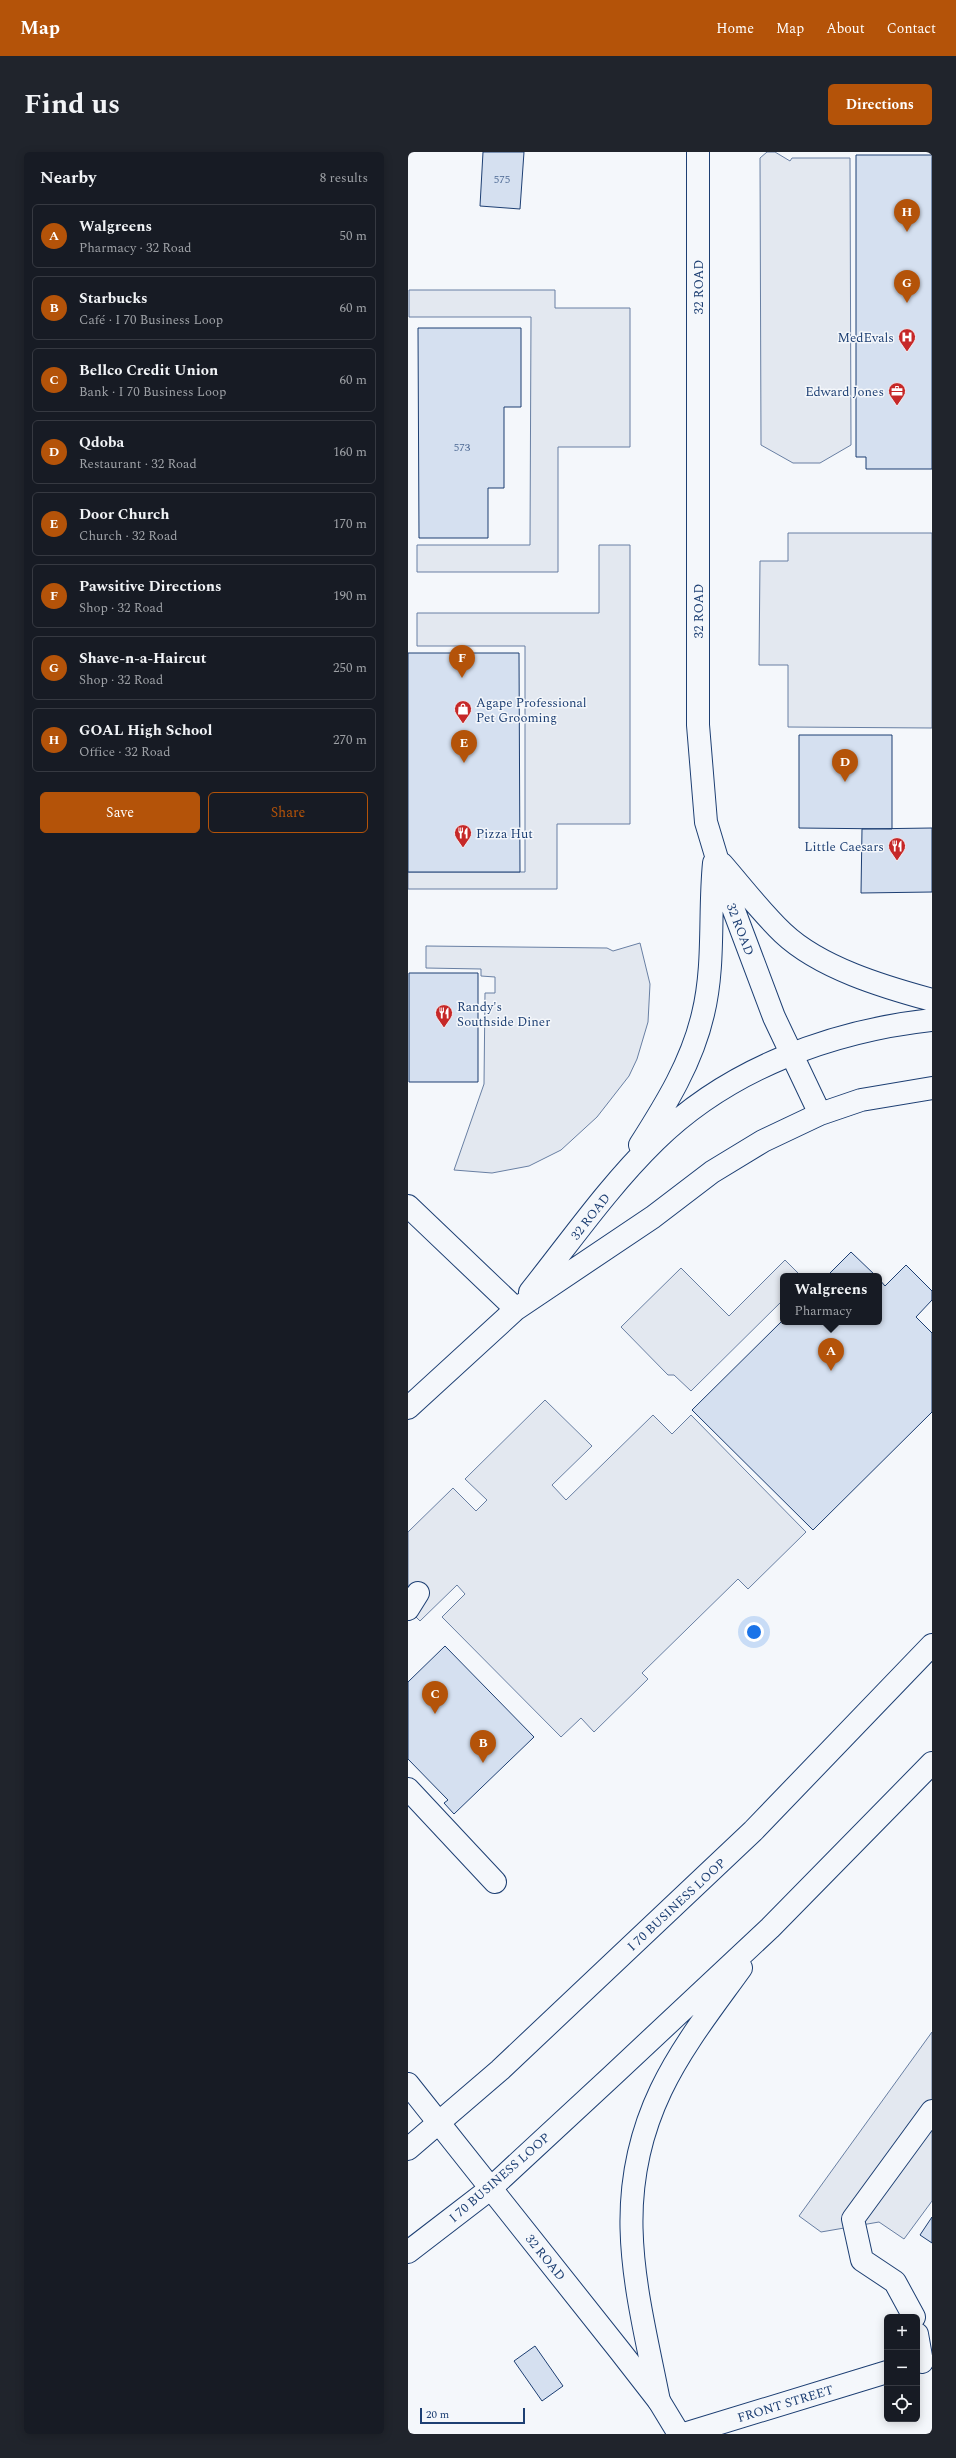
<!DOCTYPE html>
<html lang="en">
<head>
<meta charset="utf-8">
<style>
	body { margin:0; font-family:Spectral,serif; background:#20242c; color:#f1f3f6 }
	.controls { position:absolute; right:12px; bottom:12px; display:grid; overflow:hidden; border-radius:6px; box-shadow:0 2px 10px #0003 }
	.controls button { width:36px; height:36px; display:grid; place-items:center; padding:0; border:0; border-bottom:1px solid #363941; background:#171b24; color:#f1f3f6; font:20px sans-serif }
	.scale { position:absolute; left:12px; bottom:10px; width:105px; box-sizing:border-box; padding-left:4px; border:2px solid #1d3f73; border-top:0; font-size:11px; line-height:14px; white-space:nowrap; color:#1d3f73; -webkit-text-stroke:3px #f4f7fb; paint-order:stroke }
	.you { position:absolute; left:346px; top:1480px; width:14px; height:14px; margin:-10px; border:3px solid #fff; border-radius:50%; background:#1a73e8; box-shadow:0 0 0 6px #1a73e833 }
	.badge { display:grid; place-items:center; width:26px; height:26px; border-radius:50%; background:#b45309; color:#fff; font-size:13px; font-weight:700 }
	.pin { position:absolute; translate:-50% -33px; filter:drop-shadow(0 1px 2px #0008) }
	.pin::after { content:''; position:absolute; top:21px; width:14px; height:12px; background:inherit; clip-path:polygon(0 0,100% 0,50% 100%) }
	.popup { position:absolute; left:372px; top:1121px; width:102px; height:52px; box-sizing:border-box; display:grid; place-content:center; border-radius:6px; background:#171b24; filter:drop-shadow(0 1px 3px #0005); font-size:13px; white-space:nowrap; color:#9ea1a6 }
	.popup b { font-size:15px; color:#f1f3f6 }
	.popup::after { content:''; position:absolute; left:50%; top:100%; margin-left:-8px; border:8px solid transparent; border-top-color:#171b24 }
	.list { margin:0; padding:0; list-style:none }
	h2 { display:flex; justify-content:space-between; align-items:center; height:52px; margin:0; padding:0 16px; font-size:17px }
	h2 small { font-size:13px; font-weight:400; color:#9ea1a6 }
	.list li { display:grid; grid-template-columns:26px 1fr auto; gap:12px; align-items:center; box-sizing:border-box; height:64px; margin:0 8px 8px; padding:0 8px; border:1px solid #363941; border-radius:6px }
	.list b { display:block; font-size:15px; white-space:nowrap }
	.list p { margin:0; font-size:13px; white-space:nowrap; color:#9ea1a6 }
	.list em { font-size:13px; font-style:normal; color:#9ea1a6 }
	.actions { display:flex; gap:8px; padding:12px 16px }
	.actions a { flex:1; padding:9px 0; border:1px solid #b45309; border-radius:6px; text-align:center; font-size:14px; color:#b45309 }
	.actions .main { background:#b45309; color:#fff }
	.icon { flex:none; width:22px; height:22px; fill:none; stroke:currentColor; stroke-width:2; stroke-linecap:round; stroke-linejoin:round }
	.map { position:relative; flex:none; width:524px; height:2282px; overflow:hidden; border-radius:6px }
	header { display:flex; align-items:center; gap:24px; box-sizing:border-box; height:56px; padding:0 20px; background:#b45309; color:#fff }
	header strong { font-size:19px }
	nav { display:flex; gap:22px; margin-inline-start:auto; font-size:14px }
	.intro { display:flex; align-items:center; justify-content:space-between; box-sizing:border-box; height:96px; padding:0 24px }
	h1 { margin:0; font-size:28px }
	.button { padding:10px 18px; border-radius:6px; background:#b45309; color:#fff; font-size:14px; font-weight:700 }
	main { display:flex; gap:24px; padding:0 24px }
	aside { flex:1; background:#171b24; border-radius:6px; box-shadow:0 2px 10px #0003 }
	.map>svg:first-child { display:block }
	.parking { fill:#e3e8f0; stroke:#687fa3 }
	.building { fill:#d5e0f0; stroke:#1d3f73 }
	.lines { fill:none; stroke-linecap:round; stroke-linejoin:round }
	.minor-casing { stroke:#1d3f73; stroke-width:24 }
	.major-casing { stroke:#1d3f73; stroke-width:24 }
	.minor { stroke:#f4f7fb; stroke-width:22 }
	.major { stroke:#f4f7fb; stroke-width:22 }
	.labels { text-anchor:middle; stroke-width:3; stroke-linejoin:round; paint-order:stroke }
	.number-label { font-size:11px; fill:#4b6792 }
	.street-label { font-size:13px; fill:#1d3f73; stroke:#f4f7fb }
	.poi-label { font-size:13px; fill:#1d3f73; stroke:#f4f7fb; text-anchor:end }
</style>
</head>
<body>
<header>
<strong>Map</strong>
<nav><a>Home</a><a>Map</a><a>About</a><a>Contact</a></nav>
</header>
<div class="intro"><h1>Find us</h1><a class="button">Directions</a></div>
<main>
<aside>
<h2>Nearby<small>8 results</small></h2>
<ul class="list">
<li><span class="badge">A</span><div><b>Walgreens</b><p>Pharmacy · 32 Road</p></div><em>50 m</em></li>
<li><span class="badge">B</span><div><b>Starbucks</b><p>Café · I 70 Business Loop</p></div><em>60 m</em></li>
<li><span class="badge">C</span><div><b>Bellco Credit Union</b><p>Bank · I 70 Business Loop</p></div><em>60 m</em></li>
<li><span class="badge">D</span><div><b>Qdoba</b><p>Restaurant · 32 Road</p></div><em>160 m</em></li>
<li><span class="badge">E</span><div><b>Door Church</b><p>Church · 32 Road</p></div><em>170 m</em></li>
<li><span class="badge">F</span><div><b>Pawsitive Directions</b><p>Shop · 32 Road</p></div><em>190 m</em></li>
<li><span class="badge">G</span><div><b>Shave-n-a-Haircut</b><p>Shop · 32 Road</p></div><em>250 m</em></li>
<li><span class="badge">H</span><div><b>GOAL High School</b><p>Office · 32 Road</p></div><em>270 m</em></li>
</ul>
<div class="actions"><a class="main">Save</a><a>Share</a></div>
</aside>
<div class="map">
<svg width="524" height="2282" viewBox="0 0 524 2282">
	<rect width="100%" height="100%" fill="#f4f7fb"/>
	<path class="parking" d="M 359,0 L 367,0 L 382,9 L 384,6 L 442,6 L 443,293 L 412,311 L 385,311 L 353,293 L 352,6 Z
		M 1,138 L 147,138 L 147,156 L 222,156 L 222,295 L 150,295 L 150,420 L 9,420 L 9,393 L 122,393 L 123,165 L 1,165 Z
		M 380,381 L 524,381 L 524,576 L 380,575 L 380,513 L 351,513 L 352,409 L 380,409 Z
		M 191,393 L 222,393 L 222,672 L 149,672 L 149,737 L 0,737 L 0,720 L 117,720 L 117,494 L 9,494 L 9,461 L 191,461 Z
		M 232,791 L 242,832 L 240,870 L 229,907 L 221,924 L 189,965 L 153,998 L 121,1014 L 84,1021 L 46,1018 L 76,932 L 77,841 L 87,841 L 87,825 L 73,824 L 73,817 L 18,816 L 18,794 L 199,796 L 205,799 Z
		M 377,1108 L 393,1124 L 375,1124 L 375,1148 L 283,1239 L 266,1223 L 260,1223 L 213,1175 L 273,1116 L 321,1164 Z
		M 137,1248 L 184,1294 L 144,1333 L 158,1348 L 245,1263 L 264,1282 L 283,1263 L 398,1380 L 340,1437 L 330,1427 L 234,1521 L 240,1527 L 186,1580 L 173,1566 L 153,1585 L 34,1465 L 57,1442 L 49,1433 L 12,1469 L 0,1457 L 0,1380 L 45,1336 L 68,1359 L 79,1348 L 57,1327 Z
		M 524,1880 L 524,2049 L 496,2087 L 471,2070 L 413,2080 L 391,2064 Z"/>
	<path class="building" d="M 75,0 L 116,0 L 112,57 L 72,54 Z
		M 448,3 L 524,3 L 524,317 L 458,317 L 458,305 L 448,305 Z
		M 10,176 L 113,176 L 113,255 L 96,255 L 96,336 L 80,336 L 80,386 L 11,386 Z
		M 0,501 L 111,501 L 112,720 L 0,720 Z
		M 391,583 L 484,583 L 484,677 L 391,676 Z
		M 524,676 L 524,740 L 453,741 L 454,677 Z
		M 1,821 L 70,821 L 70,930 L 1,930 Z
		M 443,1100 L 468,1124 L 419,1124 Z
		M 498,1113 L 524,1139 L 524,1148 L 508,1165 L 524,1181 L 524,1260 L 405,1378 L 284,1258 L 375,1168 L 375,1170 L 471,1170 L 471,1127 L 477,1134 Z
		M 37,1494 L 126,1585 L 46,1662 L 36,1651 L 40,1648 L 0,1607 L 0,1530 Z
		M 524,2065 L 524,2091 L 512,2083 Z
		M 127,2194 L 155,2234 L 134,2249 L 106,2209 Z"/>
	<g class="lines">
		<g class="minor-casing">
			<path id="minor" d="M 290,0 L 290,573 L 298,670 L 319,740 L 366,865 L 412,962
				M 314,712 C 334,735 353,760 375,781 C 412,816 476,835 524,848
				M 232,993 C 258,952 284,910 295,862 C 307,813 301,761 306,711
				M 0,1054 L 108,1157
				M 122,1140 C 162,1090 200,1035 247,989 C 320,917 423,879 524,868
				M 0,1256 L 108,1157 L 245,1065 L 304,1020 L 355,989 L 412,962 L 453,948 L 524,936
				M 0,1457 L 10,1441
				M 0,1637 L 87,1730
				M 0,1932 L 212,2199 L 251,2249 L 271,2282
				M 506,2165 L 487,2130 L 454,2108 L 445,2067 L 524,1959
				M 509,2182 L 514,2210
				M 276,2282 L 479,2220"/>
		</g>
		<g class="major-casing">
			<path id="major" d="M 0,1997 L 92,1918 L 345,1679 L 524,1493
				M 0,2100 L 82,2037 L 204,1924 L 362,1776 L 524,1611
				M 251,2249 C 229,2138 201,2047 253,1938 C 274,1894 305,1855 333,1816"/>
		</g>
		<use href="#minor" class="minor"/>
		<use href="#major" class="major"/>
	</g>
	<defs>
		<g id="hospital-pin" transform="scale(0.9)"><path d="M0 17L-7.5 6A9.5 9.5 0 1 1 7.5 6Z" fill="#c62828" stroke="#f4f7fb"/><path d="M-5-5h3v3.5h4V-5h3V5h-3V1.5h-4V5h-3Z" fill="#fff"/></g>
		<g id="office-pin" transform="scale(0.9)"><path d="M0 17L-7.5 6A9.5 9.5 0 1 1 7.5 6Z" fill="#c62828" stroke="#f4f7fb"/><path d="M-6-3h4V-5.5h4V-3h4V5H-6ZM-1-4.5V-3h2v-1.5ZM-6 0V1H6V0Z" fill="#fff"/></g>
		<g id="shop-pin" transform="scale(0.9)"><path d="M0 17L-7.5 6A9.5 9.5 0 1 1 7.5 6Z" fill="#c62828" stroke="#f4f7fb"/><path d="M-5-2.5h2.3a2.7 3.5 0 0 1 5.4 0H5L5.5 6h-11ZM-1.5-2.5h3a1.5 2.3 0 0 0-3 0Z" fill="#fff"/></g>
		<g id="restaurant-pin" transform="scale(0.9)"><path d="M0 17L-7.5 6A9.5 9.5 0 1 1 7.5 6Z" fill="#c62828" stroke="#f4f7fb"/><path d="M-5-6h1v4h1v-4h1v4h1v-4h1v5L-1.5 .5V6h-2V.5L-5-1ZM5-6V6H3V1.5H1.5Q1.5-4 5-6Z" fill="#fff"/></g>
	</defs>
	<g fill-rule="evenodd">
		<use href="#hospital-pin" x="499" y="185"/>
		<use href="#office-pin" x="489" y="239"/>
		<use href="#shop-pin" x="55" y="557"/>
		<use href="#restaurant-pin" x="55" y="681"/>
		<use href="#restaurant-pin" x="489" y="694"/>
		<use href="#restaurant-pin" x="36" y="861"/>
	</g>
	<g class="labels">
		<g class="number-label">
			<text x="94" y="31">575</text>
			<text x="54" y="299">573</text>
		</g>
		<g class="street-label">
			<text transform="translate(290 135) rotate(-90)" y="5">32 ROAD</text>
			<text transform="translate(290 459) rotate(-90)" y="5">32 ROAD</text>
			<text transform="translate(333 777) rotate(69)" y="5">32 ROAD</text>
			<text transform="translate(182 1064) rotate(-52)" y="5">32 ROAD</text>
			<text transform="translate(268 1752) rotate(-43)" y="5">I 70 BUSINESS LOOP</text>
			<text transform="translate(91 2025) rotate(-41)" y="5">I 70 BUSINESS LOOP</text>
			<text transform="translate(138 2105) rotate(51)" y="5">32 ROAD</text>
			<text transform="translate(377 2251) rotate(-17)" y="5">FRONT STREET</text>
		</g>
		<g class="poi-label">
			<text x="486" y="190">MedEvals</text>
			<text x="476" y="244">Edward Jones</text>
			<text x="68" y="555" text-anchor="start">Agape Professional<tspan x="68" dy="15">Pet Grooming</tspan></text>
			<text x="68" y="686" text-anchor="start">Pizza Hut</text>
			<text x="476" y="699">Little Caesars</text>
			<text x="49" y="859" text-anchor="start">Randy's<tspan x="49" dy="15">Southside Diner</tspan></text>
		</g>
	</g>
</svg>
<div class="controls">
<button>+</button>
<button>−</button>
<button><svg class="icon" aria-label="locate" viewBox="0 0 24 24"><circle cx="12" cy="12" r="6"/><path d="M12 2v4M12 18v4M2 12h4M18 12h4"/></svg></button>
</div>
<div class="scale">20 m</div>
<div class="you"></div>
<div class="pin badge" style="left:423px;top:1219px">A</div>
<div class="popup"><b>Walgreens</b>Pharmacy</div>
<div class="pin badge" style="left:75px;top:1611px">B</div>
<div class="pin badge" style="left:27px;top:1562px">C</div>
<div class="pin badge" style="left:437px;top:630px">D</div>
<div class="pin badge" style="left:56px;top:611px">E</div>
<div class="pin badge" style="left:54px;top:526px">F</div>
<div class="pin badge" style="left:499px;top:151px">G</div>
<div class="pin badge" style="left:499px;top:80px">H</div>
</div>
</main>
</body>
</html>
